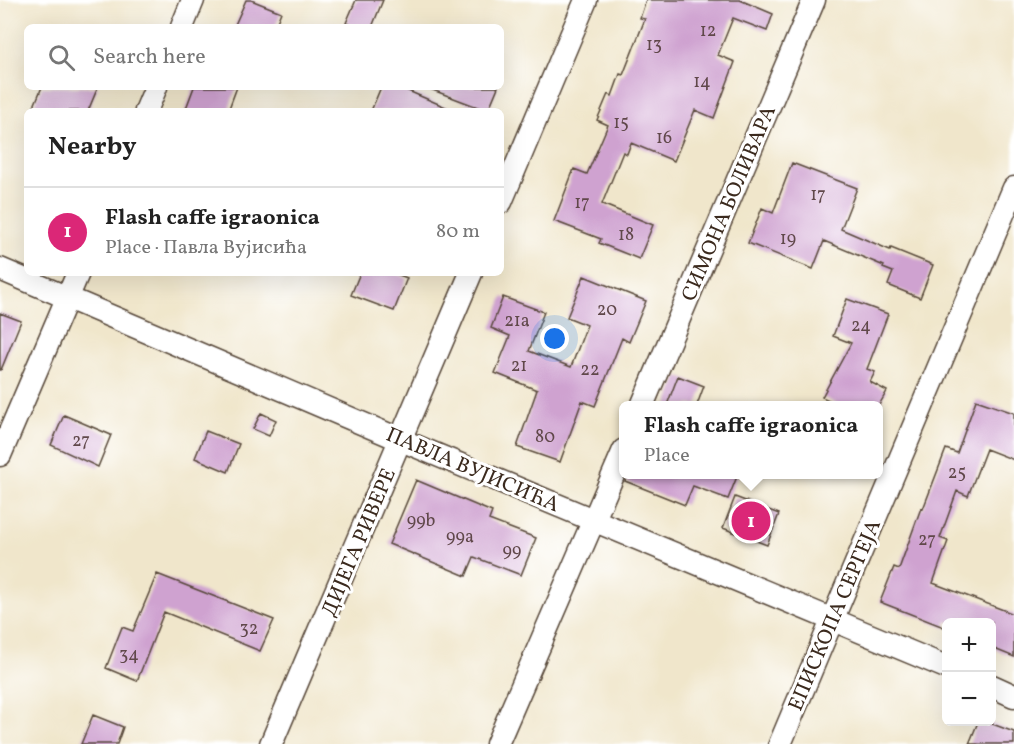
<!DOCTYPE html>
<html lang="en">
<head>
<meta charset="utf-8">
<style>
	body { margin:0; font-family:Vollkorn,serif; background:#f6f6f6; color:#222 }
	.controls { position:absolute; right:18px; bottom:18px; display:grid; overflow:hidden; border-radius:9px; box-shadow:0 6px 24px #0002 }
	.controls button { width:54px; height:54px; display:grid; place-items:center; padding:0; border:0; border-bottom:2px solid #e0e0e0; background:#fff; color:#222; font:30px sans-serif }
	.you { position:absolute; left:555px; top:339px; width:21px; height:21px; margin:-15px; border:4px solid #fff; border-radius:50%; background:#1a73e8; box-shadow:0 0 0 9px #1a73e833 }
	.badge { display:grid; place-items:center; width:39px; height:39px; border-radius:50%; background:#db2777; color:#fff; font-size:20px; font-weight:700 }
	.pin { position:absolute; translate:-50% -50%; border:3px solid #fff; box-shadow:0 2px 6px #0006 }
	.popup { position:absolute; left:619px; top:401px; width:264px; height:78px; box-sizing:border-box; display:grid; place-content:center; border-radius:9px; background:#fff; filter:drop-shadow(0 2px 4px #0005); font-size:20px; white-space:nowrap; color:#767676 }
	.popup b { font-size:22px; color:#222 }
	.popup::after { content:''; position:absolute; left:50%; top:100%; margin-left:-12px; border:12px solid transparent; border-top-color:#fff }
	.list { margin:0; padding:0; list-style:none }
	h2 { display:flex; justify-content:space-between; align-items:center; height:78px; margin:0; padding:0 24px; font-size:26px }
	h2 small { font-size:20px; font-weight:400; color:#767676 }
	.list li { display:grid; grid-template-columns:39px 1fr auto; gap:18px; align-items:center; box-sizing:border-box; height:90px; padding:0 24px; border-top:2px solid #e0e0e0 }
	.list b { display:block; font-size:22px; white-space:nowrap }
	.list p { margin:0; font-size:20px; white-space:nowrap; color:#767676 }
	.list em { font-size:20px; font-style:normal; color:#767676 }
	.icon { flex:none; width:33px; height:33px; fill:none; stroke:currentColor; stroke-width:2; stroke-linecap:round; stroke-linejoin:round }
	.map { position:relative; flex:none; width:1014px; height:744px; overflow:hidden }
	.search { position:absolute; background:#fff; box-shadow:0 6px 24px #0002; left:24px; top:24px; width:480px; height:66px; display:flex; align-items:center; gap:15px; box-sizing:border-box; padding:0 21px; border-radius:9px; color:#767676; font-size:22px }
	.panel { position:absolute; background:#fff; box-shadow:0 6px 24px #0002; left:24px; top:108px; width:480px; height:168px; border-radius:9px }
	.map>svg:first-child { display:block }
	.building { fill:#cfa2d0 }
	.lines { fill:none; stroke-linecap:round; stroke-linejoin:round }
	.minor-casing { stroke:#564638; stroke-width:25 }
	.minor { stroke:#fff; stroke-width:22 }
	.labels { text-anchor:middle; stroke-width:6; stroke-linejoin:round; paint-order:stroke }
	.number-label { font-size:18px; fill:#60484a }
	.street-label { font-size:21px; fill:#3b2a1e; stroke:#fff }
</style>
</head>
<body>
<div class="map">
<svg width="1014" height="744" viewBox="0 0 1014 744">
	<rect width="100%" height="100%" fill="#fff"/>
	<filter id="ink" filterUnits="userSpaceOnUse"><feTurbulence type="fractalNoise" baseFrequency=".0167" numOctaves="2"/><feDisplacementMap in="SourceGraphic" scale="12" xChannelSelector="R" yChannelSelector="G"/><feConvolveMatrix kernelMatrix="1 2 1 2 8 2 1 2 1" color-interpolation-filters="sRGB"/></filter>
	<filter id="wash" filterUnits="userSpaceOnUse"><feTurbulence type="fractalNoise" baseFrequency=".008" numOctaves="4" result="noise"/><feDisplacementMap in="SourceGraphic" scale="24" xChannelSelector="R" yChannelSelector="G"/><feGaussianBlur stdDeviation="1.35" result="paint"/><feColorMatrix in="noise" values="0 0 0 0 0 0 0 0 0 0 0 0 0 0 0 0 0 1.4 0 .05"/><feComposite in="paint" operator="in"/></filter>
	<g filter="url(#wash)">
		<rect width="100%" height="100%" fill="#f0e6cb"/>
		<g id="blocks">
			<path class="building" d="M 246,0 L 251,0 L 281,12 L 275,27 L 234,27 Z
				M 356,0 L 383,0 L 372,27 L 356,27 L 346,23 Z
				M 646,0 L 740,0 L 773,14 L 767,31 L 733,18 L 718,55 L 735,62 L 714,118 L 695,110 L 674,161 L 631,143 L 627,154 L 623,152 L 602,204 L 653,225 L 639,259 L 599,243 L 601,239 L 554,221 L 574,169 L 587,174 L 608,125 L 597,120 L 608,94 L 612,96 L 620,74 L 623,75 L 645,19 L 640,18 Z
				M 42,87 L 98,87 L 88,111 L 32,111 Z
				M 194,87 L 237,87 L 228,111 L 185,111 Z
				M 381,87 L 399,87 L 455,111 L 371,111 Z
				M 430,87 L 498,87 L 488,111 L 430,89 Z
				M 792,163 L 857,188 L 841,229 L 890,250 L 891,248 L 933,265 L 920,298 L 888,285 L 893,272 L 883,268 L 884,266 L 824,241 L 813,269 L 748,243 L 762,208 L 773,213 Z
				M 360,273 L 394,273 L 407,278 L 394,311 L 351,295 Z
				M 584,276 L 646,301 L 629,342 L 622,338 L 595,406 L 582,401 L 560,462 L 517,447 L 537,390 L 495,373 L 510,336 L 491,328 L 503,297 L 544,312 L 529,351 L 571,367 L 587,325 L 567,317 Z
				M 847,299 L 888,314 L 867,369 L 875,372 L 870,382 L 887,391 L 879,405 L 839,405 L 822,397 L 851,343 L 833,336 Z
				M 0,313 L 21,321 L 1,370 L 0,370 Z
				M 678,376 L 704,386 L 697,405 L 667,405 Z
				M 976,400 L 1014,413 L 1014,460 L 986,449 L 968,496 L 957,491 L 940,538 L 948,541 L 933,583 L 1014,614 L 1014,657 L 992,648 L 992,622 L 946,622 L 946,628 L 880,602 L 894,567 L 899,569 L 921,508 L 923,509 L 946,449 L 957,453 Z
				M 261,413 L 276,420 L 269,436 L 253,429 Z
				M 64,415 L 111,435 L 98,467 L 51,445 Z
				M 206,431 L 239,444 L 228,472 L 195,458 Z
				M 628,474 L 738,474 L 728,499 L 693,486 L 685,505 L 625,481 Z
				M 416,480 L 492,512 L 489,520 L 536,538 L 521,575 L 474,557 L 466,576 L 389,544 Z
				M 735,497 L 779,514 L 767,545 L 723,528 Z
				M 157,574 L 274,620 L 260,651 L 164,612 L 137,681 L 106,668 L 122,627 L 133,631 Z
				M 93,715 L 123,727 L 117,744 L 81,744 Z
				M 978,722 L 987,722 L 1014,732 L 1014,744 L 969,744 Z"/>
		</g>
	</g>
	<g filter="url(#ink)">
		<use href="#blocks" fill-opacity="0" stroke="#564638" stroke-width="1.5"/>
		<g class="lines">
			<g class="minor-casing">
				<path id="minor" d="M 182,27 L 193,0
					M 146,111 L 156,87
					M 501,202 L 586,0
					M 0,269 L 401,440 L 946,667
					M 642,406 L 814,0
					M 0,455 L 78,273
					M 992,686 L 1014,696
					M 271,744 L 471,273
					M 497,744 L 624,450
					M 780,744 L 1014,188"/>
			</g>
			<use href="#minor" class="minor"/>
		</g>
	</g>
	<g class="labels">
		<g class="number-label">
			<text x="708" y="36">12</text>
			<text x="654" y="50">13</text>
			<text x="702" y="87">14</text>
			<text x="621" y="128">15</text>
			<text x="664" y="143">16</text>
			<text x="818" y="200">17</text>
			<text x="582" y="208">17</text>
			<text x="626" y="240">18</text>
			<text x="788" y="244">19</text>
			<text x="607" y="315">20</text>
			<text x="517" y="326">21a</text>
			<text x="861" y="331">24</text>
			<text x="519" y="371">21</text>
			<text x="590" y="375">22</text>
			<text x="545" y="442">80</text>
			<text x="81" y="446">27</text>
			<text x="957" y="478">25</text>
			<text x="421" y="526">99b</text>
			<text x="460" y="542">99a</text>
			<text x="927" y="545">27</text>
			<text x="512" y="556">99</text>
			<text x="249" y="634">32</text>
			<text x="129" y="660">34</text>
		</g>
		<g class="street-label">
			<text transform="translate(728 203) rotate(-67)" y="7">СИМОНА БОЛИВАРА</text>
			<text transform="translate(473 469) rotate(23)" y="7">ПАВЛА ВУЈИСИЋА</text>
			<text transform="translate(358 542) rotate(-67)" y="7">ДИЈЕГА РИВЕРЕ</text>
			<text transform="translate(834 615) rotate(-67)" y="7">ЕПИСКОПА СЕРГЕЈА</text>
		</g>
	</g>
</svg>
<div class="controls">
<button>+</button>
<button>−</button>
</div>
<div class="you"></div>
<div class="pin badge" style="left:751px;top:521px">1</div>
<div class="popup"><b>Flash caffe igraonica</b>Place</div>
<div class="search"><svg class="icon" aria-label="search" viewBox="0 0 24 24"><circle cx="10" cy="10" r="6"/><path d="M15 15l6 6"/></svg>Search here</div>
<section class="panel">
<h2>Nearby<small></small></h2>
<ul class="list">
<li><span class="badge">1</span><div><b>Flash caffe igraonica</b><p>Place · Павла Вујисића</p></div><em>80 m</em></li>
</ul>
</section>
</div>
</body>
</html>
